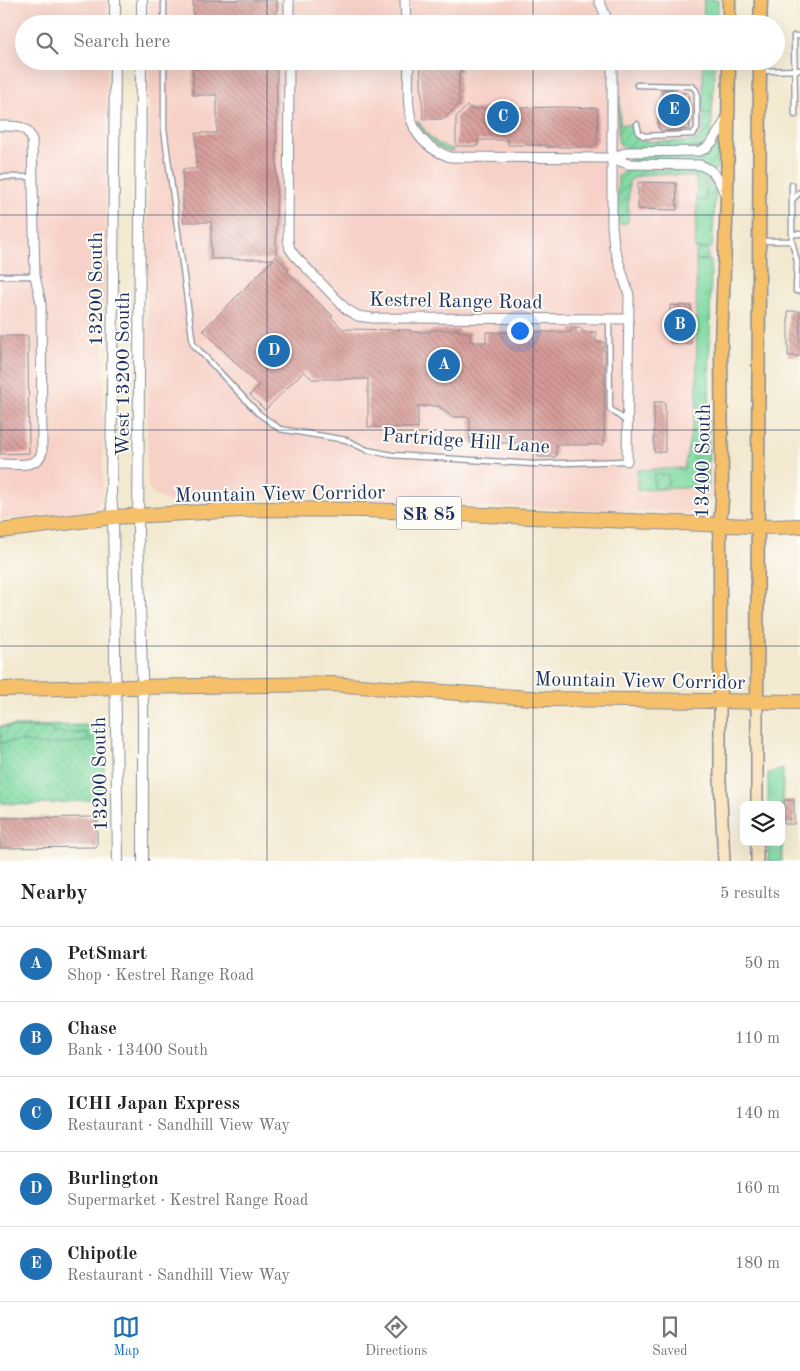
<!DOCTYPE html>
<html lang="en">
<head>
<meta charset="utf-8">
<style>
	body { margin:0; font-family:"Old Standard TT",serif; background:#f6f6f6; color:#222 }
	.controls { position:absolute; right:15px; bottom:15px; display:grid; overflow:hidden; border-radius:8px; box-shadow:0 5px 20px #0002 }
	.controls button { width:45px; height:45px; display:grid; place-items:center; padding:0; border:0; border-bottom:1px solid #e0e0e0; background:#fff; color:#222; font:25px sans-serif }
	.you { position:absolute; left:519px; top:330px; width:18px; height:18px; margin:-12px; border:4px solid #fff; border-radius:50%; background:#1a73e8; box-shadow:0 0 0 8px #1a73e833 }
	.badge { display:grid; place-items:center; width:32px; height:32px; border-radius:50%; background:#1f6fb2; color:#fff; font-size:16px; font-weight:700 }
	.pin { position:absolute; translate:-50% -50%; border:2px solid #fff; box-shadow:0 1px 5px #0006 }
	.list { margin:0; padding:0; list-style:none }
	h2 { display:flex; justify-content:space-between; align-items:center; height:65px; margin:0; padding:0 20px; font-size:21px }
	h2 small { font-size:16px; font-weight:400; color:#767676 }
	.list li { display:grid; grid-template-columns:32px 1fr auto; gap:15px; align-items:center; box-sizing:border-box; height:75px; padding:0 20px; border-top:1px solid #e0e0e0 }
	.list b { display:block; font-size:19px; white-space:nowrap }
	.list p { margin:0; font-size:16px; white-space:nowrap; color:#767676 }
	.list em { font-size:16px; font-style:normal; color:#767676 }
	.icon { flex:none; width:28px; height:28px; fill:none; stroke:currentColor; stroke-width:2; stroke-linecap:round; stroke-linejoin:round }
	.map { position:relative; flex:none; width:800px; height:861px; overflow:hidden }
	.search { position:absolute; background:#fff; box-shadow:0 5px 20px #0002; left:15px; right:15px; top:15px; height:55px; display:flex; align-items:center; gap:12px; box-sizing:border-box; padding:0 18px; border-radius:28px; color:#767676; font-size:19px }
	.sheet { height:440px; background:#fff }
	nav { display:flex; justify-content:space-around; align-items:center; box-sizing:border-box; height:70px; border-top:1px solid #e0e0e0; background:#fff; font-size:14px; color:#767676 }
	nav a { display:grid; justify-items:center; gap:2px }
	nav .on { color:#1f6fb2 }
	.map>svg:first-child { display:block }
	.built { fill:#f7d1c7 }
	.grass { fill:url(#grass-tufts); stroke:#4d847f }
	.park { fill:url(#park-dots); stroke:#4d847f }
	.garden { fill:url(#garden-furrows); stroke:#4d847f }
	.building { fill:url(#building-back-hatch) }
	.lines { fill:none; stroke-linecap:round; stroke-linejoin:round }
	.service-casing { stroke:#878c97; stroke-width:7 }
	.minor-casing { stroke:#878c97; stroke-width:11 }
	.tertiary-casing { stroke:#878c97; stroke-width:12 }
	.secondary-casing { stroke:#878c97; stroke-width:14 }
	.primary-casing { stroke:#878c97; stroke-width:15 }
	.trunk-casing { stroke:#878c97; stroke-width:16 }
	.service { stroke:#fff; stroke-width:4.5 }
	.minor { stroke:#fff; stroke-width:9 }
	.tertiary { stroke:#fff; stroke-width:10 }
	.secondary { stroke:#fbe6c4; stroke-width:11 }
	.primary { stroke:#f6c06b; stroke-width:12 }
	.trunk { stroke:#f6c06b; stroke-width:14 }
	.grid { fill:none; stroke:#1b2f5e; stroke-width:1; stroke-opacity:0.55 }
	.labels { text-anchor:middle; stroke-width:4; stroke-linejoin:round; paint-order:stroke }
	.shield { fill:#fdfcf7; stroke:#5f6c8c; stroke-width:1 }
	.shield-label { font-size:19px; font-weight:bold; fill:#1b2f5e }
	.street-label { font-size:20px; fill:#1b2f5e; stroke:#fdfcf7 }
</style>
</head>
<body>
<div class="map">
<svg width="800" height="861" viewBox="0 0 800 861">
	<defs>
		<pattern id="grass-tufts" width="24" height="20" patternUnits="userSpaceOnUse" patternTransform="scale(1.25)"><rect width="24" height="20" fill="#7fd9a0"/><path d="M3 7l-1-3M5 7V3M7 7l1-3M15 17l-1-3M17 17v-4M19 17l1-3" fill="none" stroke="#6dbb8c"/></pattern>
		<pattern id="park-dots" width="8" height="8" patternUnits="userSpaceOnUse" patternTransform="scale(1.25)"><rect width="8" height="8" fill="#7fd9a0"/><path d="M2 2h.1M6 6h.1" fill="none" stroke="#6dbb8c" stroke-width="1.8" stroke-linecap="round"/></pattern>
		<pattern id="garden-furrows" width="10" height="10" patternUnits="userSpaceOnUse" patternTransform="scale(1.25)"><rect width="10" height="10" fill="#7fd9a0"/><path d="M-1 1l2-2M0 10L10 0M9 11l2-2" fill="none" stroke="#6dbb8c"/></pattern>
		<pattern id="building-back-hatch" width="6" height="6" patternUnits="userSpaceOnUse" patternTransform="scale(1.25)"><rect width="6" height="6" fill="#d79b97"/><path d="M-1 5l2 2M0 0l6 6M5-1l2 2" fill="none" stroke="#ae7f7e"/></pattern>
	</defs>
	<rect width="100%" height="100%" fill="#fdfcf7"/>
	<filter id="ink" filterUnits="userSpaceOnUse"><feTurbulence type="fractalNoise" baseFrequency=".02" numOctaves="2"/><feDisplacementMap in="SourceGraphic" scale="10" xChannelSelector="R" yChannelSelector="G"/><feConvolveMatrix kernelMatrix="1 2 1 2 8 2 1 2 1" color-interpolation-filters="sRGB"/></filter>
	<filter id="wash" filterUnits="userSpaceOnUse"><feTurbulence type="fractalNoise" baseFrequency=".0096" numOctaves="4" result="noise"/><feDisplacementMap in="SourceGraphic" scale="20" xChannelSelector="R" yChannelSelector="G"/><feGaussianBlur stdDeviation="1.12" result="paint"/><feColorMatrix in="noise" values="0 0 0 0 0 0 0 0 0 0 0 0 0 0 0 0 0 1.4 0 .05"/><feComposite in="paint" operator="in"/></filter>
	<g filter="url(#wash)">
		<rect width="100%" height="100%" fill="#f3e9d0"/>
		<path class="built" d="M 0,0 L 107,0 L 107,24 L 24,24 L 24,61 L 107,61 L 106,257 L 103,338 L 103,493 L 101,500 L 97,505 L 91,510 L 84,512 L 0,520 Z
			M 149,0 L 719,0 L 719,24 L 149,24 Z
			M 149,61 L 717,61 L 713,129 L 718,146 L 710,318 L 710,493 L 708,501 L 701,510 L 692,513 L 376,502 L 310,495 L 263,495 L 168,501 L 155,496 L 149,489 L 147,480 Z"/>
		<path class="grass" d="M 704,0 L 718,0 L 718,24 L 703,24 Z
			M 703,61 L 715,61 L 712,113 L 703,113 Z
			M 709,173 L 716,183 L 712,248 L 695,249 L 697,201 L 706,201 Z
			M 696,260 L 711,261 L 708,488 L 701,487 L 637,490 L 637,470 L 684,468 L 697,403 Z
			M 783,769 L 782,861 L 768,861 L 768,842 L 781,842 L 781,805 L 768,805 L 768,773 Z"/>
		<path class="park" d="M 106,725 L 103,799 L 31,805 L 0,803 L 0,726 Z"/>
		<path class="garden" d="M 620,95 L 620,124 L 631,125 L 633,135 L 640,141 L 688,142 L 698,140 L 703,131 L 703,114 L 712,114 C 712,132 713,141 695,149 L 626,149 L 622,146 L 618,141 L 618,98 Z
			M 416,122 L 419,122 C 428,137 436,145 453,149 L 453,152 C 436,150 425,136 416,122 Z
			M 716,145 L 718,146 L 717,169 L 715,170 L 629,161 L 630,155 Z
			M 629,168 L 701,171 L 706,175 L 705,200 L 696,200 L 697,183 L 695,177 C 675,176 646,169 629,181 L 628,221 L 627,223 L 620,224 L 617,222 L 618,176 L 624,169 Z
			M 696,249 L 708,249 L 708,260 L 696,260 Z
			M 654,474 L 668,474 L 668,488 L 654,489 Z
			M 0,727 L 52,728 L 53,733 L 86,733 L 92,741 L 44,745 L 21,741 L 0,743 Z"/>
		<g id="blocks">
			<path class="building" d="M 193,0 L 277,0 L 277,24 L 193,24 Z
				M 193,61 L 277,61 L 276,257 L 289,270 L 287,272 L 333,316 L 331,317 L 343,329 L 411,330 L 411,332 L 431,332 L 431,330 L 459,330 L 459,332 L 470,332 L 470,342 L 486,342 L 486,332 L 571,332 L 571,328 L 582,328 L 582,332 L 596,332 L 596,342 L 604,342 L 604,351 L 605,351 L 604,445 L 556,445 L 556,457 L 538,457 L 538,443 L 470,443 L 470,417 L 453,417 L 438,406 L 418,406 L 418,428 L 368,427 L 368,379 L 312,379 L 304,371 L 265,410 L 250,395 L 259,386 L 203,330 L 274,259 L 211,259 L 211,222 L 183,222 L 183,169 L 196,169 L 196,133 L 217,133 L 217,95 L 193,95 Z
				M 420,61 L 461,61 L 461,72 L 459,72 L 459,104 L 444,119 L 423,119 Z
				M 662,90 L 674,90 L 674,93 L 688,93 L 690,129 L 661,131 L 660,128 L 658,128 L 658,111 L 662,110 Z
				M 467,106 L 470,109 L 562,107 L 598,108 L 597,142 L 592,147 L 546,147 L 546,145 L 508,145 L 508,140 L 478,140 L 478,146 L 456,146 L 456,117 Z
				M 638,182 L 676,183 L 677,210 L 638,209 Z
				M 670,305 L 691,306 L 691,344 L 670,343 L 668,320 L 670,320 Z
				M 788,311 L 800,311 L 800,356 L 788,356 Z
				M 0,336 L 28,336 L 29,453 L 0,454 Z
				M 654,402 L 665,402 L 665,452 L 654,452 Z
				M 784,800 L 794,800 L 794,824 L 784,824 Z
				M 97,817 L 97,847 L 0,848 L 0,818 Z"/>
		</g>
	</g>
	<g filter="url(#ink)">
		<use href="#blocks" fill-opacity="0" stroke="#878c97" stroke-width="1"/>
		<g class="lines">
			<g class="service-casing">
				<path id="service" d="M 164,24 L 164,0
					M 164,61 L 164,129 L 193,344 L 258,413 L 280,429 L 346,440 L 367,450 L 392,455 L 534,464 L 627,461
					M 761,71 L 800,70
					M 795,115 L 794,36 L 800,36
					M 637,124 L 639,133 L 644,136 L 693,134 L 697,129 L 697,93 L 696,90 L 692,86 L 637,85
					M 0,177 L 33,177
					M 792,200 L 800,192
					M 792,234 L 800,234
					M 761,241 L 792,241 L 797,262 L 796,291 L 800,291
					M 792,241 L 792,185
					M 0,276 L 35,276
					M 609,319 L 610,409 L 627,422"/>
			</g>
			<g class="minor-casing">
				<path id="minor" d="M 405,0 L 406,24
					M 599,0 L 609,24
					M 289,24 L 289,0
					M 289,61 L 288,240 L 290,249 L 295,256 L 346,309 L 358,316 L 372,318 L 629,319
					M 409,61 C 408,104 402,140 450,157 L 612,158 L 628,152 L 700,151 L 706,148 L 713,141 L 727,118
					M 612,61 L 612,225 L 614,247 L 629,295 L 627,461
					M 0,126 C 14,126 27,124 32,140 L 35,276 L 41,303 L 42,452 C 38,469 14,464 0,464
					M 612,158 L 628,164 L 700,165 C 715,170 719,180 725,194"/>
			</g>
			<g class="tertiary-casing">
				<path id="tertiary" d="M 115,24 L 115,0
					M 142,24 L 142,0
					M 115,61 L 111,495 L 113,517 L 118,861
					M 141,61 L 138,535 L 143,710 L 143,861"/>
			</g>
			<g class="secondary-casing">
				<path id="secondary" d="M 720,701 L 720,780 L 724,861
					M 757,702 L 757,805
					M 757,842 L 757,861"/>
			</g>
			<g class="primary-casing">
				<path id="primary" d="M 729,24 L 729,0
					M 760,24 L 761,0
					M 720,701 L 720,524 L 722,500 L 721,342 L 727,198 L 729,61
					M 757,702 L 760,61"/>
			</g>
			<g class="trunk-casing">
				<path id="trunk" d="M 0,531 L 113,517 L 260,509 L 366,510 L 774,527 L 800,526
					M 0,689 L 331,684 L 545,699 L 800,702"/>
			</g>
			<use href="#service" class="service"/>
			<use href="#minor" class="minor"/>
			<use href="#tertiary" class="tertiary"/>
			<use href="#secondary" class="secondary"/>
			<use href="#primary" class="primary"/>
			<use href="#trunk" class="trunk"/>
		</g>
	</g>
	<path class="grid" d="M 267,0 L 267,24M 533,0 L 533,24M 267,61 L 267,861M 533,61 L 533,861M 0,215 L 800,215M 0,430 L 800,430M 0,646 L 800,646"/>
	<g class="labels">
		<rect class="shield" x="396.5" y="496.5" width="65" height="33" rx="4"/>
		<g class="shield-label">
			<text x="429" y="520">SR 85</text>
		</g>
		<g class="street-label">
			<text transform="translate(95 289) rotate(-90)" y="7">13200 South</text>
			<text transform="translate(456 300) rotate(1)" y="7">Kestrel Range Road</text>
			<text transform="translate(122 374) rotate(-90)" y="7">West 13200 South</text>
			<text transform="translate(466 440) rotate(4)" y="7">Partridge Hill Lane</text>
			<text transform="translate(702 461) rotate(-89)" y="7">13400 South</text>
			<text transform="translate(280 493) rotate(-1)" y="7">Mountain View Corridor</text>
			<text transform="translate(640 680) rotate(1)" y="7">Mountain View Corridor</text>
			<text transform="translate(99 774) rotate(-91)" y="7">13200 South</text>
		</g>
	</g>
</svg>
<div class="controls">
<button><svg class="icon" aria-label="layers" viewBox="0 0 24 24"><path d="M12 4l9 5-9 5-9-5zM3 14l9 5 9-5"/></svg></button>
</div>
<div class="you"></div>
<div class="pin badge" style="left:444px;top:365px">A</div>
<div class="pin badge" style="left:680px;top:325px">B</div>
<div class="pin badge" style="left:503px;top:117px">C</div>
<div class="pin badge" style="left:274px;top:351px">D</div>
<div class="pin badge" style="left:674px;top:110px">E</div>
<div class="search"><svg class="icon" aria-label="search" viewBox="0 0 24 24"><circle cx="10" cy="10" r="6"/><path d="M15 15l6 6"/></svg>Search here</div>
</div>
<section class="sheet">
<h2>Nearby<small>5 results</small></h2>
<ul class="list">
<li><span class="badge">A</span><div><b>PetSmart</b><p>Shop · Kestrel Range Road</p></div><em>50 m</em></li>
<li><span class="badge">B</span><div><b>Chase</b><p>Bank · 13400 South</p></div><em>110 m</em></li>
<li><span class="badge">C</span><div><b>ICHI Japan Express</b><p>Restaurant · Sandhill View Way</p></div><em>140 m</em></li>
<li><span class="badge">D</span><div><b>Burlington</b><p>Supermarket · Kestrel Range Road</p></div><em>160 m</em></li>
<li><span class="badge">E</span><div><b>Chipotle</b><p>Restaurant · Sandhill View Way</p></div><em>180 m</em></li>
</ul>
</section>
<nav>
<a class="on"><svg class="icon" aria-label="map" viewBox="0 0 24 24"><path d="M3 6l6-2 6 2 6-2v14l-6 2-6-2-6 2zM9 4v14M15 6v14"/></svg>Map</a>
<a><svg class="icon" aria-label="directions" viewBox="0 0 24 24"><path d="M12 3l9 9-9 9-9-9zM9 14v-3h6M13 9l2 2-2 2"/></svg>Directions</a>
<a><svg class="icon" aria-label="saved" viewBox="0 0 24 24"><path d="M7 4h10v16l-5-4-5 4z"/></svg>Saved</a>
</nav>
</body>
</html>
